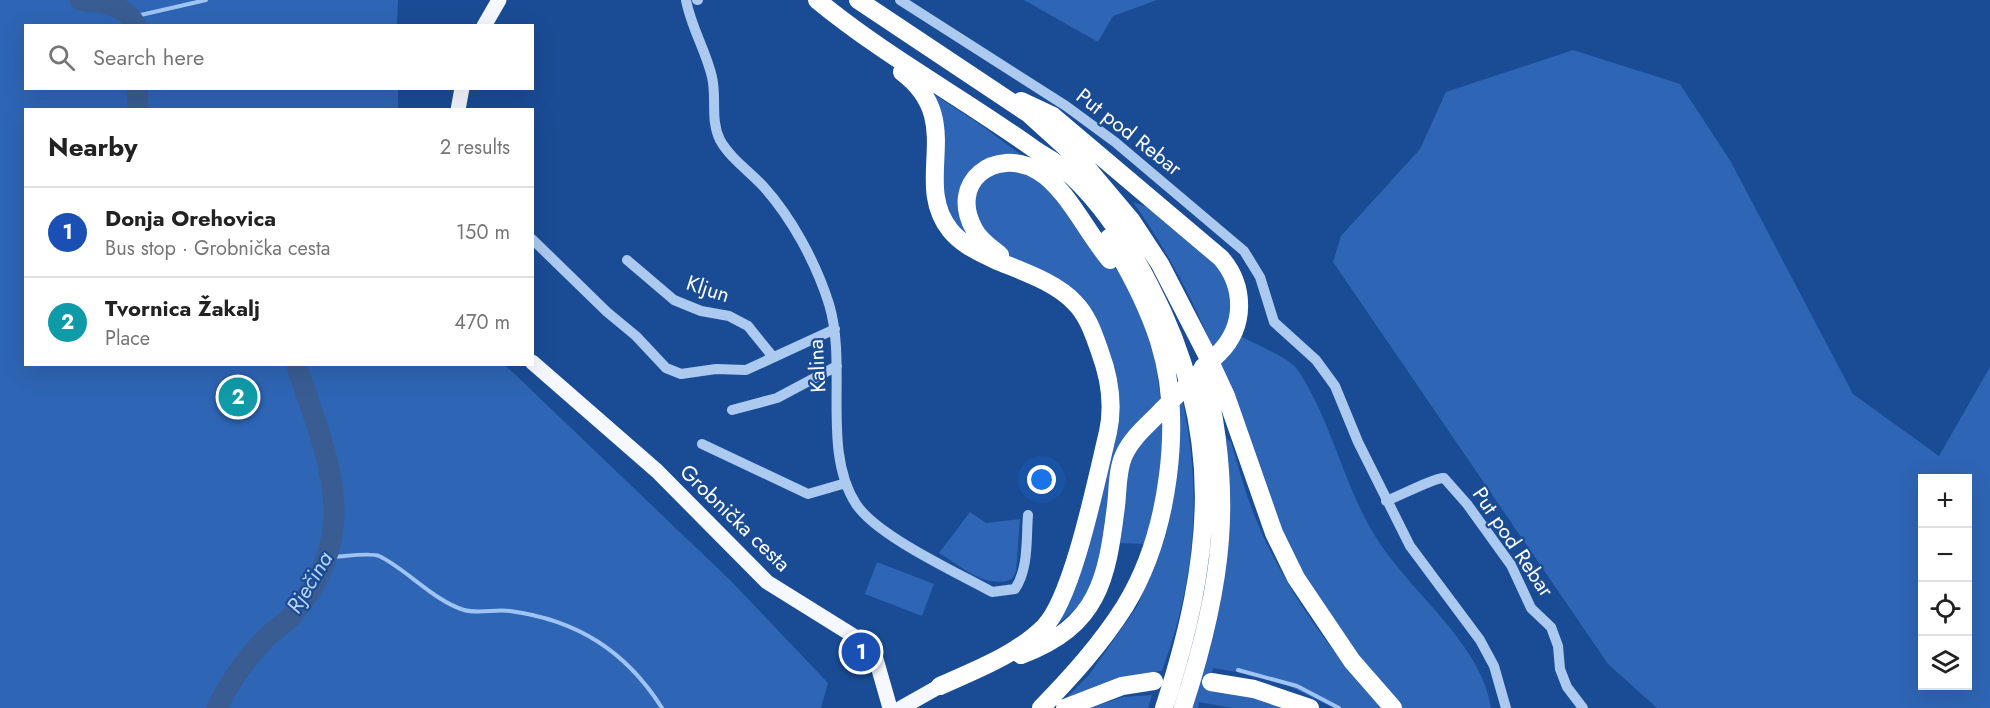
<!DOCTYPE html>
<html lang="en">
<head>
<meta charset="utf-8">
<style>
	body { margin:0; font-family:Jost,sans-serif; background:#f2f2f2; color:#222 }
	.controls { position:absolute; right:18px; bottom:18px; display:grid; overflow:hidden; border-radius:0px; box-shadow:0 6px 24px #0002 }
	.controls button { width:54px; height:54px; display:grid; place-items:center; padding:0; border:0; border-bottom:2px solid #e0e0e0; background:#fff; color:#222; font:30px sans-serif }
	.you { position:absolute; left:1042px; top:480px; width:21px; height:21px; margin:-15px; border:4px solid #fff; border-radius:50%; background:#1a73e8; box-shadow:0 0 0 9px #1a73e833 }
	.badge { display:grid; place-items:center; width:39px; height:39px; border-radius:50%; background:#857443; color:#fff; font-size:20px; font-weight:700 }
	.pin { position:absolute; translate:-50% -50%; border:3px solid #fff; box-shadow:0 2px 6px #0006 }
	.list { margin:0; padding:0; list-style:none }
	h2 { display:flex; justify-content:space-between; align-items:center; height:78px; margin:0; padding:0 24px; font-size:26px }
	h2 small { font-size:20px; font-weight:400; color:#767676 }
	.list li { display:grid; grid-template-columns:39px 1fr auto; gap:18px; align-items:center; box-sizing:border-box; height:90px; padding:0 24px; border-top:2px solid #e0e0e0 }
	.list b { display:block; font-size:22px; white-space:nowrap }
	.list p { margin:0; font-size:20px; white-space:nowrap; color:#767676 }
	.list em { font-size:20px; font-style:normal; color:#767676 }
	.icon { flex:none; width:33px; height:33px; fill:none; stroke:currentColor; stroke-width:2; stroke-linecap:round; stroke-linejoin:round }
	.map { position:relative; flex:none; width:1990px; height:708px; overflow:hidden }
	.search { position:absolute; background:#fff; box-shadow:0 6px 24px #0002; left:24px; top:24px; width:510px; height:66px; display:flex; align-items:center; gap:15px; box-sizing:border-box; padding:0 21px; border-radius:0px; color:#767676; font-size:22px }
	.panel { position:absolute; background:#fff; box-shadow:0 6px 24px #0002; left:24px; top:108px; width:510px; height:258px; border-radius:0px }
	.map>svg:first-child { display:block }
	.green { fill:#2e65b4; fill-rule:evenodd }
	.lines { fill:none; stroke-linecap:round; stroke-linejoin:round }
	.stream { stroke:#9fc3f2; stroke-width:4 }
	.river { stroke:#395d93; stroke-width:21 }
	.minor { stroke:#acc9f0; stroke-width:10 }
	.major { stroke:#f5f9ff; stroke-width:15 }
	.highway { stroke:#fff; stroke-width:18 }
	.highway-bridge { stroke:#fff; stroke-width:18 }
	.labels { text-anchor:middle; stroke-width:4.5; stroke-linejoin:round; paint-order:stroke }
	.street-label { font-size:21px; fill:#fff; stroke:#1a4c95 }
	.water-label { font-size:22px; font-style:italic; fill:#b9d3f7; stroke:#1a4c95 }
</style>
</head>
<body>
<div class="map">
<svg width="1990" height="708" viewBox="0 0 1990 708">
	<rect width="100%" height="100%" fill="#1a4c95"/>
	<path class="green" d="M 0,0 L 398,0 L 397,25 L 26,26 L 26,88 L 398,89 L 398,109 L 26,110 L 26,364 L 505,365 L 731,581 L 828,683 L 821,708 L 0,708 Z
		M 1024,0 L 1157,0 L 1113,16 L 1098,42 Z
		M 1573,50 L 1680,84 L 1731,162 L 1853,394 L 1939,456 L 1990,367 L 1990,708 L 1657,708 L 1608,664 L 1333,262 L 1341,236 L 1420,149 L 1446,92 ZM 1922,478 L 1968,478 L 1968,686 L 1922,686 Z
		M 932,93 L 981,125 L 1032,163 L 975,169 L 975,244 L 953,220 L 944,197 L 938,104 Z
		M 992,169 L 1039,176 L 1104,259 L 1122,274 L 1143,312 L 1155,359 L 1161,402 L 1131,432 L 1097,576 L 1078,607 L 1039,640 L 1109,448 L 1099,334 L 980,231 L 972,205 L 985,173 Z
		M 1133,202 L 1156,210 L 1216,262 L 1232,290 L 1230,325 L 1213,349 C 1192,297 1166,249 1133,202 Z
		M 1238,335 C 1251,342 1289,358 1297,369 C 1331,418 1344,488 1377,539 C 1410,592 1482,644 1491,708 L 1402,708 C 1372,673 1341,639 1317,601 C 1271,529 1247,440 1218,360 Z
		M 1171,357 C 1204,466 1201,565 1162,671 L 1138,674 L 1063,701 L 1089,675 L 1138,605 L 1157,552 Z
		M 1162,416 L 1162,466 L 1146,544 L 1118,543 L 1127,473 L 1133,452 Z
		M 1226,438 L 1231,442 C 1238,465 1244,489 1253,512 C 1282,586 1329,650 1383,708 L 1334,708 L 1289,686 L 1249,674 L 1213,668 L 1207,689 L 1251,695 L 1287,708 L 1232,708 L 1199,702 L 1198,708 L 1191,708 C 1205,657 1222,607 1227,554 C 1232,516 1229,477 1226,438 Z
		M 970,512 L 986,523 L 1020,519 L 1016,571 L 1012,579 C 986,590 961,566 939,553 Z
		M 877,562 L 934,584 L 922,616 L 865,594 Z
		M 1152,695 L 1148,708 L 1089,708 L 1123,697 Z"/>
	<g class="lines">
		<path class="stream" d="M 132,17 L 206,0
			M 329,557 C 341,557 370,552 379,556 C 405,568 434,601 464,610 C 478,614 496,609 510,611 C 577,620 626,651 662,708
			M 1238,670 L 1297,686 L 1339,708"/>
		<path class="river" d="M 80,0 C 102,3 126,4 136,26
			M 137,88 L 138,110
			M 217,708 C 229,683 247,657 267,637 C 275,629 287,623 294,613 C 365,529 326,455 296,364"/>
		<path class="minor" d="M 686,0 C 691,27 706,51 712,77 C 717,98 710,120 720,140 C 730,158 749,171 763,186 C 792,218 816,263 829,304 C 848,366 821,450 856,504 C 877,536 956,572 992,592 L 1015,589 C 1029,568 1026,539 1028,515
			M 697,0 L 698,0
			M 900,0 L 1066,106 L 1115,142 L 1244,251 L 1260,277 L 1274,322 L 1316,360 L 1335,386 L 1358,442 L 1410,546 L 1480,640 L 1494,666 L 1506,708
			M 532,239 L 607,312 L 636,336 L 666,368 L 681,374 L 716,369 L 746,370 L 835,329
			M 627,260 L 674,300 L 701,311 L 729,316 L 748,326 L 773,357
			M 732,410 L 777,398 L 837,366
			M 702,444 L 808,494 L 846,483
			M 1386,501 C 1397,497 1436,477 1444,478 L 1467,504 L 1511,565 L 1531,608 L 1551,627 L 1558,646 L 1560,669 L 1567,687 L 1583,708"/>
		<path class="major" d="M 484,26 L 499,0
			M 458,110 L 462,88
			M 532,362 L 657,471 L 767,582 L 865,643 L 876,659 L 890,708
			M 901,708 L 940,686"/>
		<path class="highway" d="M 817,0 C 885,56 963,98 1034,149 C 1044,156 1055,161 1064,169 C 1101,201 1128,243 1150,286 C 1226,432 1213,557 1164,708
			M 858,0 L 1029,114 L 1083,163 L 1131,220 L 1160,264 L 1207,355 L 1226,396 L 1274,533 L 1296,578 L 1352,661 L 1393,708
			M 902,72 C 967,121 911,180 950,230 C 962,245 979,252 995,260 C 1021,271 1056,282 1075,303 C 1088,316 1094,335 1100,352 C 1110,379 1114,404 1108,432 C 1097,477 1073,598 1044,627 C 1016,655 975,670 940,686
			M 1021,101 L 1053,116 L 1221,258 C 1245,286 1246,326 1219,353
			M 1000,255 C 990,247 979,240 974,229 C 948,182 995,146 1038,171 C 1067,188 1088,235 1110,260
			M 1021,655 C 1099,626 1107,579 1116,506 C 1118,490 1117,470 1124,455 C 1132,437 1149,424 1162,410
			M 1211,682 L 1254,689 L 1310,708
			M 1041,708 C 1072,676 1101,644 1125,606 C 1169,534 1184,421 1159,341 C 1147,304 1129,270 1109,238
			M 1065,708 L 1122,686 L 1154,681
			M 1183,708 C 1223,585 1235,494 1203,367"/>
		<path class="highway-bridge" d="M 1162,410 L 1219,353"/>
	</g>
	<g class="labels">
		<g class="street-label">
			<text transform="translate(1129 132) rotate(38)" y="7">Put pod Rebar</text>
			<text transform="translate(708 289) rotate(18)" y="7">Kljun</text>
			<text transform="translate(817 366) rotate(-93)" y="7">Kalina</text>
			<text transform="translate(735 518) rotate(44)" y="7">Grobnička cesta</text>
			<text transform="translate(1513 542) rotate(56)" y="7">Put pod Rebar</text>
		</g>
		<g class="water-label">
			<text transform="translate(309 582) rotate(-59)" y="8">Rječina</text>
		</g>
	</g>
</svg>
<div class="controls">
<button>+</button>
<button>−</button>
<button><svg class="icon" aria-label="locate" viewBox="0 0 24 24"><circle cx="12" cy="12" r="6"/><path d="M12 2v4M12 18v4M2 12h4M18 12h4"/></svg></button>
<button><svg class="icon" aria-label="layers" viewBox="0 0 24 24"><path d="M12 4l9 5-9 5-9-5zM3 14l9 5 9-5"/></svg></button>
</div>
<div class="you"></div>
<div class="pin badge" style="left:861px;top:652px;background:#1a4fb4">1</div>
<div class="pin badge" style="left:238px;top:397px;background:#0f9aa8">2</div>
<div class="search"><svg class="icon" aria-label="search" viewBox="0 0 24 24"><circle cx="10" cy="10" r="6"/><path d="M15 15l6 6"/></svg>Search here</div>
<section class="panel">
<h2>Nearby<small>2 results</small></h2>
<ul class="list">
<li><span class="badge" style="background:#1a4fb4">1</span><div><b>Donja Orehovica</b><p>Bus stop · Grobnička cesta</p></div><em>150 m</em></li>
<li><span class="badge" style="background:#0f9aa8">2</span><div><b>Tvornica Žakalj</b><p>Place</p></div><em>470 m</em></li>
</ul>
</section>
</div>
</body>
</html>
